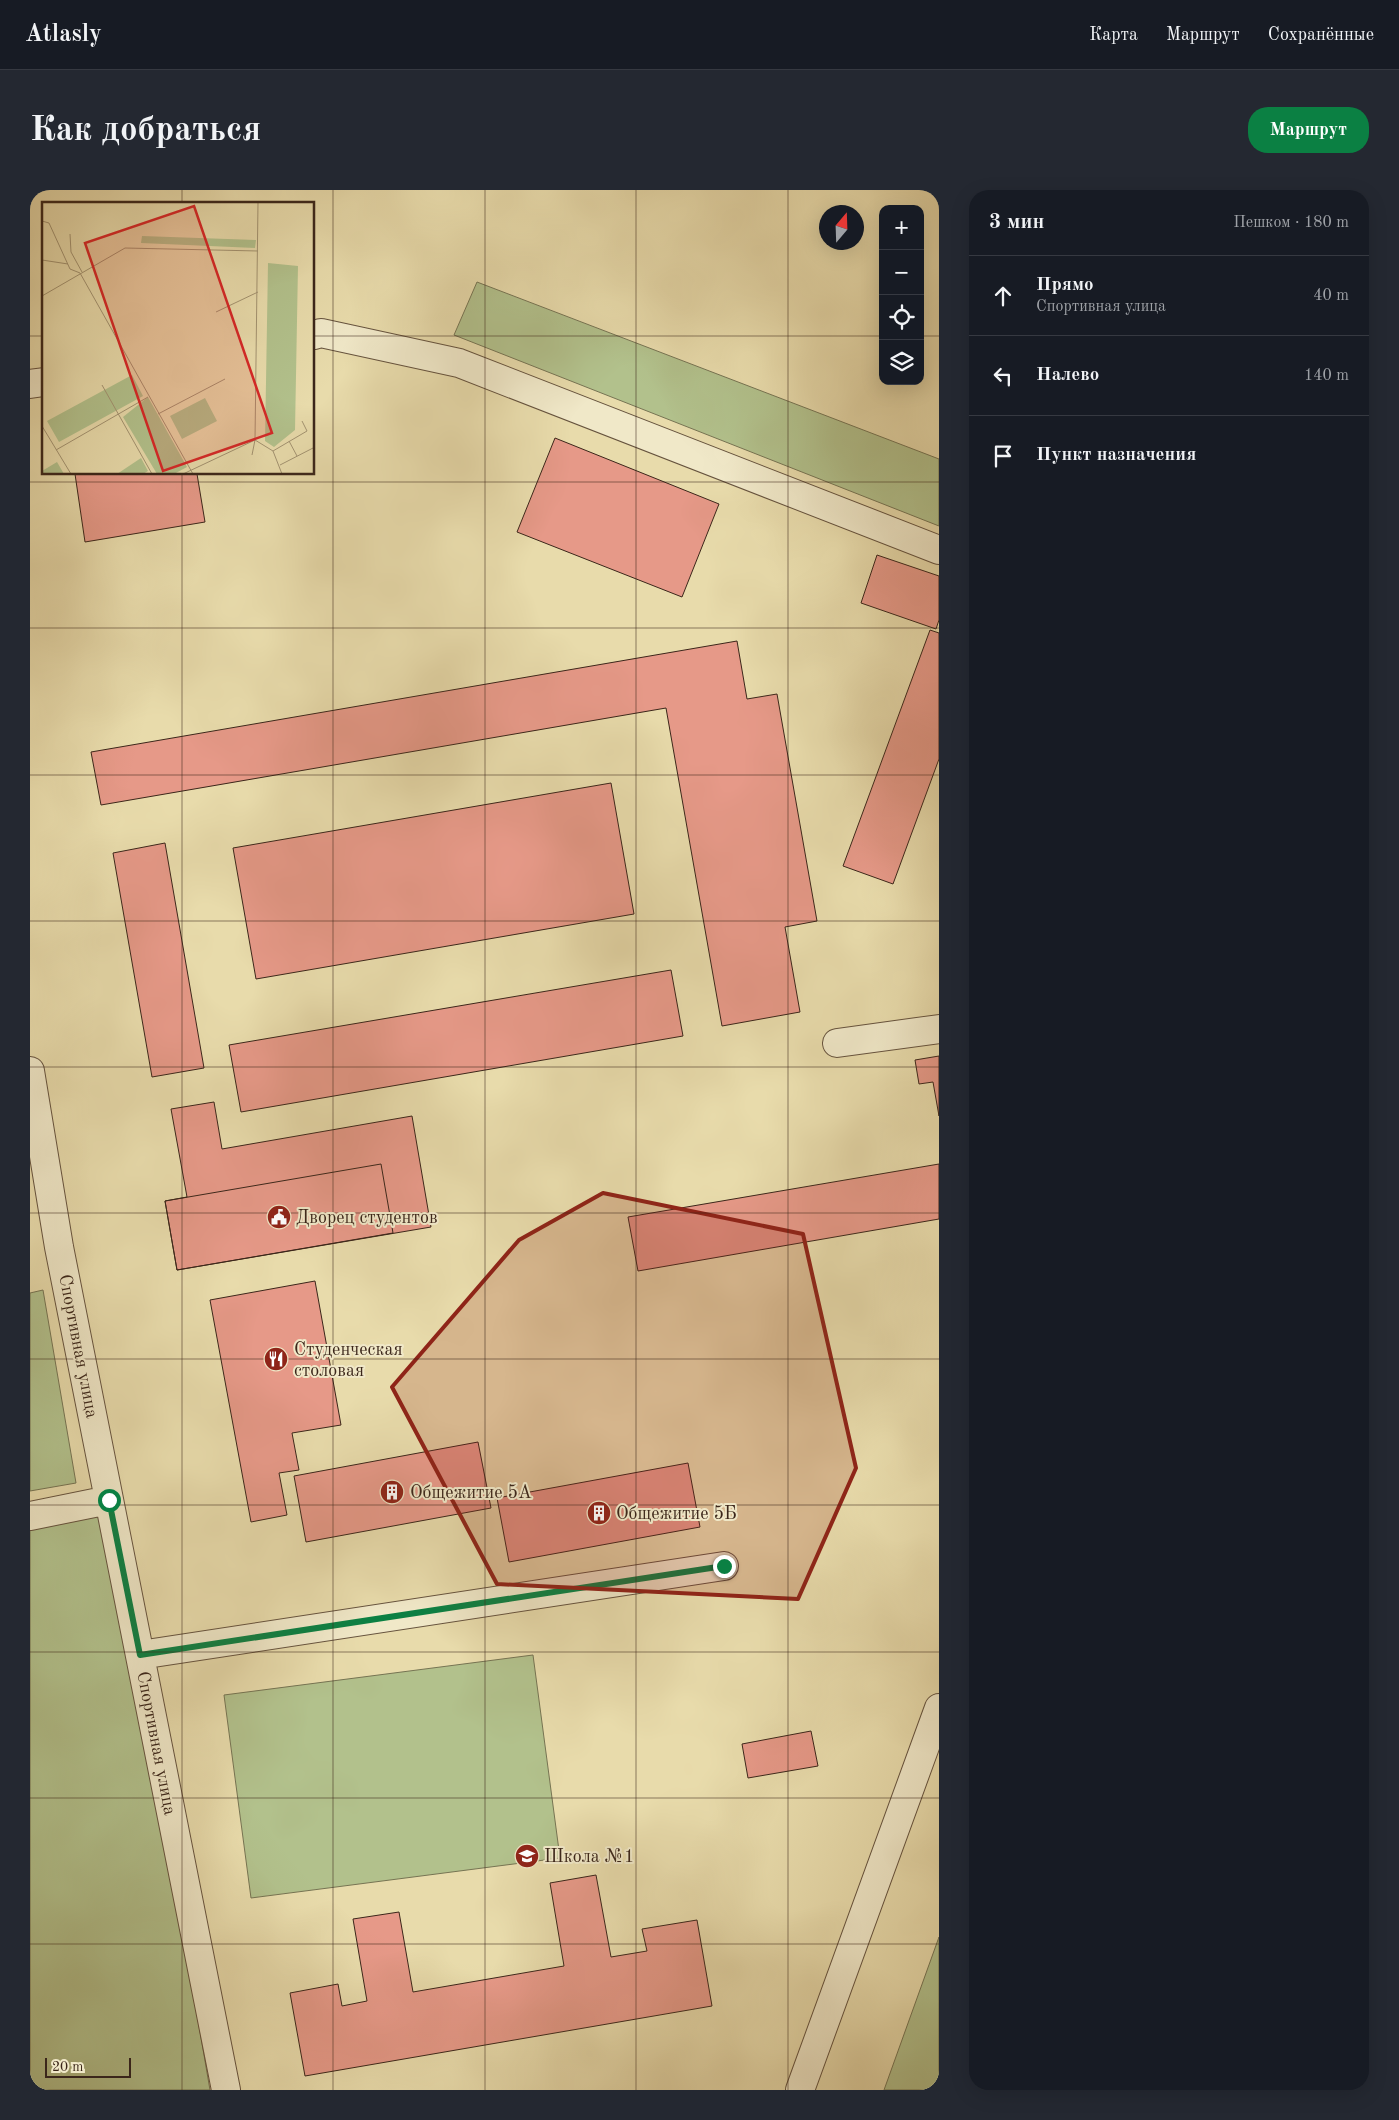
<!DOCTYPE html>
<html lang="ru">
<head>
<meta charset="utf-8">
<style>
	body { margin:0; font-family:"Old Standard TT",serif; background:#242831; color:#f1f3f6 }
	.controls { position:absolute; right:15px; top:15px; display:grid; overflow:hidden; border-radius:10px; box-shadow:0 5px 20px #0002 }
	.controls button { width:45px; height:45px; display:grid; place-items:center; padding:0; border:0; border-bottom:1px solid #363941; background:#171b24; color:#f1f3f6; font:25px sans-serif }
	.compass { position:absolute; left:789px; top:15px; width:45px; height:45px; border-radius:50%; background:#171b24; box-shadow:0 5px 20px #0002; rotate:19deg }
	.scale { position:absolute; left:15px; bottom:12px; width:86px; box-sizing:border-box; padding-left:5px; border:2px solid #3b261a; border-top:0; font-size:14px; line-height:18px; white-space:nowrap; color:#3b261a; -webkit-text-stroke:4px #f0e8c8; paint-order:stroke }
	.stop { position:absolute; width:15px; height:15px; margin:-11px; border:4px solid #0b8043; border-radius:50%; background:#fff }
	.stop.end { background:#0b8043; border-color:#fff; box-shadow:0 1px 5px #0008 }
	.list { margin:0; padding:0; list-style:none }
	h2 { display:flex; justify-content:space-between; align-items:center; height:65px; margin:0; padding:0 20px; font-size:21px }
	h2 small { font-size:16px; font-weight:400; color:#9ea1a6 }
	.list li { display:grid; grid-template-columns:32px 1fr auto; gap:15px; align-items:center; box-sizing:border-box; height:80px; padding:0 20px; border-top:1px solid #363941 }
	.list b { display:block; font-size:19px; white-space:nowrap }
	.list p { margin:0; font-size:16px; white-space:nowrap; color:#9ea1a6 }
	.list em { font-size:16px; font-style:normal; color:#9ea1a6 }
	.icon { flex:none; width:28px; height:28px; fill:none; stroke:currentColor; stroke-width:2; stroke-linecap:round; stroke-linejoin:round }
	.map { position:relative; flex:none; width:909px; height:1900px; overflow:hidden; border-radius:20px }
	header { display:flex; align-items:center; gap:30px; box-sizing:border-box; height:70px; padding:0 25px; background:#171b24; border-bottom:1px solid #363941 }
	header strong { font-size:24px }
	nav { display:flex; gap:28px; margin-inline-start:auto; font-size:18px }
	.intro { display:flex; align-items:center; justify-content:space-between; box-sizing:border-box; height:120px; padding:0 30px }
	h1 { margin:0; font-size:35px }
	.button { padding:12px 22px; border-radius:20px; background:#0b8043; color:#fff; font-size:18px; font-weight:700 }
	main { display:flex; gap:30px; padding:0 30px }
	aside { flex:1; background:#171b24; border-radius:20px; box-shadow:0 5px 20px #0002 }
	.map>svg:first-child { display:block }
	.green { fill:#b2c18c; stroke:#767453 }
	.building { fill:#e69988; stroke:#3b261a }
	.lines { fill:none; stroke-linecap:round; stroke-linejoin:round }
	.minor-casing { stroke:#66533e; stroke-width:30 }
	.minor { stroke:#f0e8c8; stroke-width:28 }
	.route { stroke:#0b8043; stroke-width:6 }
	.marked { fill:#8f2418; fill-opacity:0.2; stroke:#8f2418; stroke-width:4; stroke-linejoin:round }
	.grid { fill:none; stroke:#3b261a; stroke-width:1; stroke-opacity:0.55 }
	.labels { text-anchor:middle; stroke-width:4; stroke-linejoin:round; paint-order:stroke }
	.poi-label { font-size:18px; fill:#3b261a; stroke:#f0e8c8; text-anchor:start }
	.street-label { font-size:18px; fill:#3b261a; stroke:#f0e8c8 }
	.inset-road { fill:none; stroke:#a39371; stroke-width:1 }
	.view { fill:#d62828; fill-opacity:0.15; stroke:#d62828; stroke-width:2.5 }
	.inset-edge { fill:none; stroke:#3b261a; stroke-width:2.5 }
</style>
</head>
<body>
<header>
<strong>Atlasly</strong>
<nav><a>Карта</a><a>Маршрут</a><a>Сохранённые</a></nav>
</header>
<div class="intro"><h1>Как добраться</h1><a class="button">Маршрут</a></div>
<main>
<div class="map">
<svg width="909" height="1900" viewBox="0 0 909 1900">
	<rect width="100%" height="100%" fill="#e8dbab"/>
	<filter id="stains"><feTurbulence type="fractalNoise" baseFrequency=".004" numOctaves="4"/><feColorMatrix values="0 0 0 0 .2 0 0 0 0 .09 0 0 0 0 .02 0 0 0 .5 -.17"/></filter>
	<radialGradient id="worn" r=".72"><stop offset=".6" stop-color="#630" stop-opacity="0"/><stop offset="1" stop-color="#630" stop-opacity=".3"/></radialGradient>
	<path class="green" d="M 447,92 L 909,269 L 909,336 L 424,145 Z
		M 13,1100 L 46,1293 L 0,1301 L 0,1103 Z
		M 79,1310 L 180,1900 L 0,1900 L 0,1333 Z
		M 503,1465 L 530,1668 L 221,1708 L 194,1505 Z
		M 909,1747 L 909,1900 L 854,1900 Z"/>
	<path class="building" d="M 525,248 L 689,314 L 652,407 L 487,342 Z
		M 45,284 L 167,284 L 175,332 L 55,352 Z
		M 847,365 L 909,386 L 909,430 L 906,439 L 831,413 Z
		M 900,440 L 909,443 L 909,569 L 863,694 L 813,676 Z
		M 707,451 L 717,509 L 747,504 L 787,731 L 755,737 L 770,822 L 692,836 L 636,518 L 71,615 L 61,562 Z
		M 581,593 L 604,724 L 226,789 L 203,658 Z
		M 135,653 L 174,878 L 122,887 L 83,663 Z
		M 641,780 L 653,846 L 211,922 L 199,855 Z
		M 909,866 L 909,926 L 903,892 L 889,894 L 885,870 Z
		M 184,912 L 192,959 L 382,926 L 401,1037 L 147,1080 L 135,1011 L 157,1007 L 141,919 Z
		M 351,974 L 363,1043 L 147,1080 L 135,1011 Z
		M 909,974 L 909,1029 L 608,1081 L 598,1027 Z
		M 285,1091 L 311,1235 L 262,1243 L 269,1280 L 249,1283 L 257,1325 L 221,1332 L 180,1110 Z
		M 448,1252 L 461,1318 L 276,1352 L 264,1286 Z
		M 658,1273 L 670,1337 L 479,1372 L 467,1308 Z
		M 781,1541 L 788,1576 L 718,1588 L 712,1554 Z
		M 566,1685 L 581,1767 L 617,1761 L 612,1739 L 667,1730 L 682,1816 L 275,1886 L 260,1803 L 308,1794 L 312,1816 L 337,1811 L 323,1729 L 369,1722 L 383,1802 L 534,1776 L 520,1693 Z"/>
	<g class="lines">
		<g class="minor-casing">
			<path id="minor" d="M 284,145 L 291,143 L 429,173 L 909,360
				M 0,194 L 14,192
				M 807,853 L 909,839
				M 0,881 L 29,1057 L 196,1900
				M 0,1326 L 79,1310
				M 110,1465 L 694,1376
				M 770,1900 L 909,1518"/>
		</g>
		<use href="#minor" class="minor"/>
	</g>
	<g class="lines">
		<path class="route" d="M 79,1310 L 110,1465 L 694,1376"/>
	</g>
	<path class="marked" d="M 573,1003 L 773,1044 L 826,1278 L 768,1409 L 467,1394 L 362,1197 L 489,1050 Z"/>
	<path class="grid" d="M 152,0 L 152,14M 303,0 L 303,1900M 455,0 L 455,1900M 606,0 L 606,1900M 758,0 L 758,1900M 0,146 L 14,146M 284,146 L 853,146M 890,146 L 909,146M 152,284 L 152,1900M 0,292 L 909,292M 0,438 L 909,438M 0,585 L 909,585M 0,731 L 909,731M 0,877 L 909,877M 0,1023 L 909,1023M 0,1169 L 909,1169M 0,1315 L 909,1315M 0,1462 L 909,1462M 0,1608 L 909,1608M 0,1754 L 909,1754"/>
	<defs>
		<g id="civic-disc" transform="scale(1.25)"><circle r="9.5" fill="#8f2418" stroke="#f0e8c8"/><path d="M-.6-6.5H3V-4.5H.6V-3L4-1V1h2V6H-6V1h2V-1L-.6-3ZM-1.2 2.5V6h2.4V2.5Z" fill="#fff"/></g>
		<g id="restaurant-disc" transform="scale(1.25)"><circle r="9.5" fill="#8f2418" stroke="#f0e8c8"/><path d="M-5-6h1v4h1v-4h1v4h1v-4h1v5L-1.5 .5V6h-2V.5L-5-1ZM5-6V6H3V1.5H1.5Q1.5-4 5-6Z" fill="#fff"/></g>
		<g id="building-disc" transform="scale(1.25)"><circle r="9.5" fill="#8f2418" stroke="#f0e8c8"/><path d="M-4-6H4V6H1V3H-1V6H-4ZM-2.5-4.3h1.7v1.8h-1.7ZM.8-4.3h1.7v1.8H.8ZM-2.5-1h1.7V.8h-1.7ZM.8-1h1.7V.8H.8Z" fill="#fff"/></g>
		<g id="school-disc" transform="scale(1.25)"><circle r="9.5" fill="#8f2418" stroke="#f0e8c8"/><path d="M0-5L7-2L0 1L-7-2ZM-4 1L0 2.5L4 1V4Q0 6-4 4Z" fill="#fff"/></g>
	</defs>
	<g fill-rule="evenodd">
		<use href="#civic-disc" x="249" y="1027"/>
		<use href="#restaurant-disc" x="246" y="1169"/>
		<use href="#building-disc" x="362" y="1302"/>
		<use href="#building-disc" x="569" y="1323"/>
		<use href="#school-disc" x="497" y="1666"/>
	</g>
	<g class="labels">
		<g class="poi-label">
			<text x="266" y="1033">Дворец студентов</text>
			<text x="264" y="1165">Студенческая<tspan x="264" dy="21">столовая</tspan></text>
			<text x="380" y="1308">Общежитие 5А</text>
			<text x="586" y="1329">Общежитие 5Б</text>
			<text x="514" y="1672">Школа №1</text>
		</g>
		<g class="street-label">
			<text transform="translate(49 1156) rotate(79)" y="6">Спортивная улица</text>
			<text transform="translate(127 1553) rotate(79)" y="6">Спортивная улица</text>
		</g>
	</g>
	<g transform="translate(12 12)">
		<rect width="272" height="272" fill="#e8dbab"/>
		<path d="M 100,34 L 214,38 L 213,46 L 99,41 ZM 226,61 L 256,64 L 253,228 L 232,245 L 223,239 ZM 90,173 L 101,194 L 17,240 L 5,219 ZM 106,195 L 145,265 L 132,272 L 115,272 L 81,215 ZM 163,196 L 175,219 L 140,237 L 128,214 ZM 99,256 L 106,269 L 101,272 L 75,272 ZM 15,260 L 22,272 L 0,272 L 0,269 Z" fill="#b2c18c"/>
		<path class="inset-road" d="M 0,19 L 7,21 L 28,67 L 38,71M 28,32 L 29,50 L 40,70M 0,58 L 26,62M 38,71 L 151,272M 0,94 L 83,46 L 216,49M 174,110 L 216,90M 60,183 L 110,272M 116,212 L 183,177M 0,224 L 29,272M 213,238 L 231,249 L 240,272M 247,239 L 255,254M 14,248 L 106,195M 231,249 L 265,229 L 260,219M 210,253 L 213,238 L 216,0M 238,263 L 273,245M 141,272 L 213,238"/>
		<path class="view" d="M 152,4 L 230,231 L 121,269 L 43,41 Z"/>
		<rect width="272" height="272" class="inset-edge"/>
	</g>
	<rect width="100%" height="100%" filter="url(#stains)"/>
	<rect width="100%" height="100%" fill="url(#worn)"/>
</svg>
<div class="controls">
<button>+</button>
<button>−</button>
<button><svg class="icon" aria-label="locate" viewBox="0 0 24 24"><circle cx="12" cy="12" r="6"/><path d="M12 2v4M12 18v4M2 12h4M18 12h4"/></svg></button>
<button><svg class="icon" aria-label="layers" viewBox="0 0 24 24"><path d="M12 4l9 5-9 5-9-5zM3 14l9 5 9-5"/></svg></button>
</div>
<svg class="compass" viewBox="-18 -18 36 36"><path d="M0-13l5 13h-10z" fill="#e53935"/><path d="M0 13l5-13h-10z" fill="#9ea1a6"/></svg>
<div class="scale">20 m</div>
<div class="stop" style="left:79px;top:1310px"></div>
<div class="stop end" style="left:694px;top:1376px"></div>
</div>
<aside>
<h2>3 мин<small>Пешком · 180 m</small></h2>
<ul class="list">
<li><svg class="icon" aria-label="ahead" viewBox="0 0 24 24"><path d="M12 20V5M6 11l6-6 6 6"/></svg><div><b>Прямо</b><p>Спортивная улица</p></div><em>40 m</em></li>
<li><svg class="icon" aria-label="left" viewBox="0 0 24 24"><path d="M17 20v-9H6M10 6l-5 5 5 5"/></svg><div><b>Налево</b></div><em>140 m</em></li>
<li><svg class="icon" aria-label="arrive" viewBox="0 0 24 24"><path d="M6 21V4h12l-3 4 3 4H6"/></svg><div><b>Пункт назначения</b></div></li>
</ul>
</aside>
</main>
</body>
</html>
